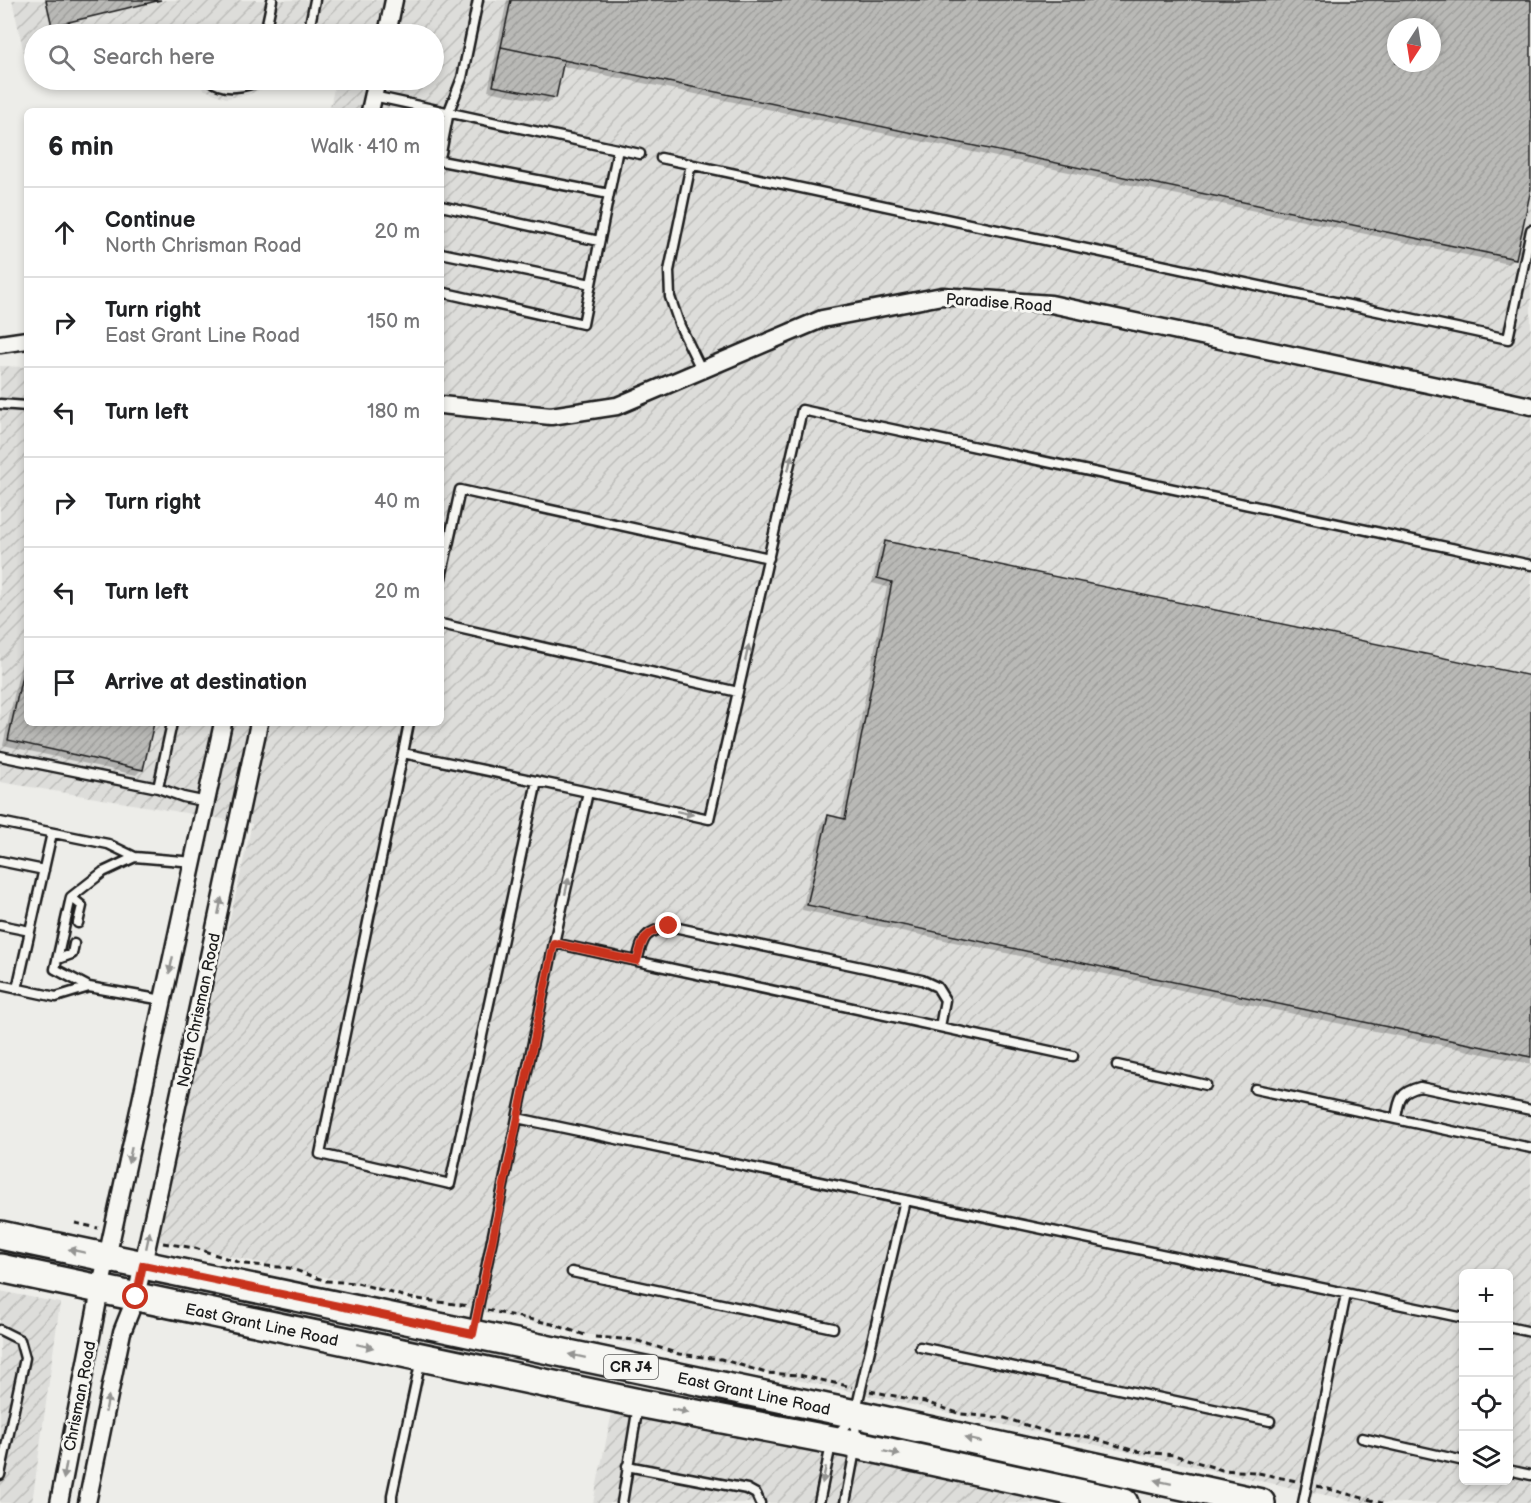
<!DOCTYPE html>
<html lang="en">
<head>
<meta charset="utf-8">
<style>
	body { margin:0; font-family:"Balsamiq Sans",sans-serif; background:#f6f6f6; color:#202124 }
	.controls { position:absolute; right:18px; bottom:18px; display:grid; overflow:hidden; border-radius:9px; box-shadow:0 3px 9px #0003 }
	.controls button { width:54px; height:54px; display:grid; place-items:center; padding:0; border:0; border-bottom:2px solid #e0e0e0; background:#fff; color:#202124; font:30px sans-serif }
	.compass { position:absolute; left:1387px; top:18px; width:54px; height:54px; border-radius:50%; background:#fff; box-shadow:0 3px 9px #0003; rotate:192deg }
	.stop { position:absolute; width:18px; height:18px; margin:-14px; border:4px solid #c8321e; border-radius:50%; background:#fff }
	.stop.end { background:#c8321e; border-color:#fff; box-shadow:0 2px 6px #0008 }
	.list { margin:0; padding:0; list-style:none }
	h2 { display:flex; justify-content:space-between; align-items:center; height:78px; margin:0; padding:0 24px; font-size:26px }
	h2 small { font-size:20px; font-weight:400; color:#757577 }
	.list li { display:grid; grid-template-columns:39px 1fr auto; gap:18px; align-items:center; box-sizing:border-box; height:90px; padding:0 24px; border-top:2px solid #e0e0e0 }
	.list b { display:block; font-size:22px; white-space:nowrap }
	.list p { margin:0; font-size:20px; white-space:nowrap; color:#757577 }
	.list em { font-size:20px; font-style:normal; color:#757577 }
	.icon { flex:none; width:33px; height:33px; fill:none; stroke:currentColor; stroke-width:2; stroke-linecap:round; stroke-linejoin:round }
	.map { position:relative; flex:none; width:1531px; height:1503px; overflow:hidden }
	.search { position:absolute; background:#fff; box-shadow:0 3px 9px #0003; left:24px; top:24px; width:420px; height:66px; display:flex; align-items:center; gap:15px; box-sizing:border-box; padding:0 21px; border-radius:33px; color:#757577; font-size:22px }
	.panel { position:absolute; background:#fff; box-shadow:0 3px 9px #0003; left:24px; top:108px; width:420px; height:618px; border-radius:9px }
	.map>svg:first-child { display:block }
	.industrial { fill:url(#industrial-furrows); fill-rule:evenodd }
	.shadow { fill:#0003; fill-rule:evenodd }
	.building { fill:url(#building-hatch); stroke:#1c1c1c; stroke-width:1.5; fill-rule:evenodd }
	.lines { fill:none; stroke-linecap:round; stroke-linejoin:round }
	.lane-casing { stroke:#1c1c1c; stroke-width:13 }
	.street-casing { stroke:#1c1c1c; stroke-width:21 }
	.primary-casing { stroke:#1c1c1c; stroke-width:32 }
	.path { stroke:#1c1c1c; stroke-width:3; stroke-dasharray:6 4.5; stroke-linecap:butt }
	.lane { stroke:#f6f6f2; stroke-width:8 }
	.street { stroke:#f6f6f2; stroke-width:16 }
	.primary { stroke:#f6f6f2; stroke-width:27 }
	.oneway { fill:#949492 }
	.route { stroke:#c8321e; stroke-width:8 }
	.labels { text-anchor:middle; stroke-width:6; stroke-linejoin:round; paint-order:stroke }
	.shield { fill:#f6f6f2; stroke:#5d5d5c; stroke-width:1.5 }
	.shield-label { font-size:15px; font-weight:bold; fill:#1c1c1c }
	.street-label { font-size:16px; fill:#1c1c1c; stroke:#f6f6f2 }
</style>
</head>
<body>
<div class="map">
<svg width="1531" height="1503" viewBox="0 0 1531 1503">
	<defs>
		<pattern id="industrial-furrows" width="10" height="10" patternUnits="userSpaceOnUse" patternTransform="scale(1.5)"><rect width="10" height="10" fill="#ddddda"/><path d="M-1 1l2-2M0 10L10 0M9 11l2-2" fill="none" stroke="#bdbdba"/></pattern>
		<pattern id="building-hatch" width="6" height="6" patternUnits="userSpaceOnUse" patternTransform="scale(1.5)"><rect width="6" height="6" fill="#b9b9b6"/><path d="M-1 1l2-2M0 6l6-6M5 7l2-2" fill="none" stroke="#9e9e9c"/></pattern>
	</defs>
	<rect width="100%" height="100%" fill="#edede9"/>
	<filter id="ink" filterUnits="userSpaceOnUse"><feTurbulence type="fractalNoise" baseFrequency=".0167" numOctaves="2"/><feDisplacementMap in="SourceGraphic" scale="12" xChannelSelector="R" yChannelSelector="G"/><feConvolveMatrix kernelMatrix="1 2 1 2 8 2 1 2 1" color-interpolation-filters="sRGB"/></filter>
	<g filter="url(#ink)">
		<path class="industrial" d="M 12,0 L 1531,0 L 1531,1503 L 1362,1503 L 155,1240 L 252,824 L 0,782 L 0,366 L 27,367 L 27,723 L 441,723 L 441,111 L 329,111 L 336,80 L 434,80 L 434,34 L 34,34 L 34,70 L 28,71 ZM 1396,27 L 1432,27 L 1432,63 L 1396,63 ZM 1464,1274 L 1508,1274 L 1508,1480 L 1464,1480 Z
			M 195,80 L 278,80 L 274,84 L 247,95 L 226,98 L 205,90 Z
			M 0,1291 L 60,1303 L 32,1503 L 0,1503 Z
			M 613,1408 L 1051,1503 L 593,1503 Z"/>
		<path class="shadow" d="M 45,0 L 161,0 L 51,26 Z
			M 507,0 L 1531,0 L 1531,182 L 1515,258 L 1509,264 L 561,66 L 555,98 L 549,103 L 488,91 ZM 1396,27 L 1432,27 L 1432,63 L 1396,63 Z
			M 885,543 L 1531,678 L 1531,1064 L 802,910 L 822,822 L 828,816 L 841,819 L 887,587 L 872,583 L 880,548 Z
			M 27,637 L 27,723 L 152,723 L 142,769 L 136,775 L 3,745 Z"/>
		<path class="building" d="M 46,0 L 161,0 L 52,26 Z
			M 511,0 L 1531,0 L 1531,189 L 1516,259 L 501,47 ZM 1396,27 L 1432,27 L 1432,63 L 1396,63 Z
			M 501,47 L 564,60 L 556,98 L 493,86 Z
			M 885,541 L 1531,676 L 1531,1057 L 807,905 L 828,815 L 845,819 L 892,582 L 877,578 Z
			M 27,653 L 27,723 L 154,723 L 143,770 L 8,740 Z"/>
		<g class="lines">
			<g class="lane-casing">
				<path id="lane" d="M 266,28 L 272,0
					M 237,34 L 266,28 L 288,34
					M 308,34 L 315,0
					M 211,80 C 224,92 246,87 261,80
					M 373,96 L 640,154
					M 441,153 L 449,111 L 462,78 L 478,0
					M 661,158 L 1508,339 L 1531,230
					M 441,161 L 609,194
					M 691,164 L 669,271 L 670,297 L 680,326 L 702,371
					M 441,206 L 599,241
					M 441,253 L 591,284
					M 441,292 L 583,324 L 618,149
					M 0,404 L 27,406
					M 441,578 L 460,490 L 769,558
					M 441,624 L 738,692
					M 403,753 L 409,723
					M 0,756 L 158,788 L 183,797 L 207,802
					M 537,781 L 450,1184 L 320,1154 L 403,753 L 588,792
					M 158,788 L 172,723
					M 0,822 L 108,844 L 135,857
					M 0,861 L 44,870
					M 71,897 L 82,906 L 78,923
					M 0,925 L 30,931
					M 554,943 L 588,792 L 709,819 L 802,410 L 1531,565
					M 58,959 L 72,954 L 74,944
					M 637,961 C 643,937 644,932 669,926 L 922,980 L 937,987 L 945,1000 L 940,1027
					M 0,985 L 56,997 L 89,987
					M 17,989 L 52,833
					M 163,1000 L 89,987 L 55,969 L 71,897 L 103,872 L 135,857 L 194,862
					M 1073,1056 L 554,943 L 517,1118 L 1464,1318
					M 1117,1065 L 1206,1085
					M 1255,1089 L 1531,1148
					M 1396,1118 C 1399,1099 1400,1092 1420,1087 L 1531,1110
					M 572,1272 L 833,1328
					M 1508,1327 L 1531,1332
					M 0,1330 L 20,1340 L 25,1358 L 0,1475
					M 473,1332 L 517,1118
					M 920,1347 L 1270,1421
					M 1362,1438 L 1464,1461
					M 627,1466 L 747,1489 L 756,1494 L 760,1503
					M 1508,1470 L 1531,1475
					M 392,1503 L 392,1495 L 421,1359
					M 622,1503 L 638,1406
					M 819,1503 L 832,1440 L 851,1419
					M 845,1503 L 856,1445 L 855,1414 L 905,1200
					M 1303,1503 L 1346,1294"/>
			</g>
			<g class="street-casing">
				<path id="street" d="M 387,34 L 394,0
					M 370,111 L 377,80
					M 0,344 L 27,340
					M 441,405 L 551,416 L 617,406 L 822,319 L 942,296 L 1051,304 L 1531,406
					M 59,1503 L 100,1290 L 223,723
					M 87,1503 L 122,1332 L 136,1297 L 259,723"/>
			</g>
			<g class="primary-casing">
				<path id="primary" d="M 0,1235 L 855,1414 L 1261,1503
					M 0,1268 L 639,1403 L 848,1443 L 1124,1503"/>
			</g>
			<path class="path" d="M 75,1223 L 98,1228
				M 163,1243 L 195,1248 L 244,1264 L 289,1268 L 326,1281 L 357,1283 L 410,1298 L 469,1306
				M 487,1310 L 552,1324 L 585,1335
				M 595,1337 L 635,1340 L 679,1354 L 721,1359 L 766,1373 L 799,1375 L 852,1387
				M 870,1391 L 925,1402 L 961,1414 L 1005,1418 L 1050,1433 L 1089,1437 L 1135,1451 L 1174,1455 L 1222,1470 L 1254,1472 L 1296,1481
				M 1317,1486 L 1382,1503"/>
			<use href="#lane" class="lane"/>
			<use href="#street" class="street"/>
			<use href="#primary" class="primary"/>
		</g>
		<defs><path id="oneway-solid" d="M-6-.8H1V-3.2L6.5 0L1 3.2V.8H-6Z" transform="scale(1.5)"/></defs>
		<g class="oneway">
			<use href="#oneway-solid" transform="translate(790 463) rotate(-77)"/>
			<use href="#oneway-solid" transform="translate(747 653) rotate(-77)"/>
			<use href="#oneway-solid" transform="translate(685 813) rotate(12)"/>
			<use href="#oneway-solid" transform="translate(567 886) rotate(-77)"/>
			<use href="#oneway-solid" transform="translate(220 906) rotate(-78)"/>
			<use href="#oneway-solid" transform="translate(171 965) rotate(102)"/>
			<use href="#oneway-solid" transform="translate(130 1155) rotate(102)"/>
			<use href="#oneway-solid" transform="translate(148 1240) rotate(-78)"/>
			<use href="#oneway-solid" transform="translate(77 1251) rotate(-168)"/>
			<use href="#oneway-solid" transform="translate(365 1346) rotate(12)"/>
			<use href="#oneway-solid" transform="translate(577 1356) rotate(-168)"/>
			<use href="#oneway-solid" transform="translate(107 1404) rotate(-79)"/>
			<use href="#oneway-solid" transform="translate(680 1411) rotate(11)"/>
			<use href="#oneway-solid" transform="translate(973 1440) rotate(-168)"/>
			<use href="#oneway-solid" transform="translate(892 1453) rotate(12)"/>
			<use href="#oneway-solid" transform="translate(65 1471) rotate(100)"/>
			<use href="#oneway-solid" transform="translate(824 1475) rotate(102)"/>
			<use href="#oneway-solid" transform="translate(1163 1482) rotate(-168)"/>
		</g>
	</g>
	<g class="lines" filter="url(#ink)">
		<path class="route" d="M 136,1297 L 143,1265 L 473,1334 L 554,943 L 637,961 C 643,937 644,932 669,926"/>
	</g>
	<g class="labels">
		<rect class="shield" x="604" y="1355" width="54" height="24" rx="4.5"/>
		<g class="shield-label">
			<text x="631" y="1372">CR J4</text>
		</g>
		<g class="street-label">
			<text transform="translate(999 302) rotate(4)" y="6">Paradise Road</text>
			<text transform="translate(198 1010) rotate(-78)" y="6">North Chrisman Road</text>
			<text transform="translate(262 1324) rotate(12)" y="6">East Grant Line Road</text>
			<text transform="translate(754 1393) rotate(12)" y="6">East Grant Line Road</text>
			<text transform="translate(79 1396) rotate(-79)" y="6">Chrisman Road</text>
		</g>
	</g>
</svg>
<div class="controls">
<button>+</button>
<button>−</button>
<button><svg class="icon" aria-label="locate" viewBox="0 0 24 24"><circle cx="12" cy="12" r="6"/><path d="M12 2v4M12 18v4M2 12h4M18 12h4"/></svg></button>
<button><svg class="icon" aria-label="layers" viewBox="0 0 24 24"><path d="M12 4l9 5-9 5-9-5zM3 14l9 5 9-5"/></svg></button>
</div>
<svg class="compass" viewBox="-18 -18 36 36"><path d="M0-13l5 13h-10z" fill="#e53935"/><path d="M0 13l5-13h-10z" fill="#757577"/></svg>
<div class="stop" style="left:136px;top:1297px"></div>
<div class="stop end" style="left:669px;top:926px"></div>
<div class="search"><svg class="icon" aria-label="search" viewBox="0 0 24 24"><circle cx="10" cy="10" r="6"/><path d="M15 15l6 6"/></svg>Search here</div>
<section class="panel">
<h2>6 min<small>Walk · 410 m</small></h2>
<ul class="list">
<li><svg class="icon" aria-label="ahead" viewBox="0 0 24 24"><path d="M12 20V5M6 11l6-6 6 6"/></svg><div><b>Continue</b><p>North Chrisman Road</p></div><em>20 m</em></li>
<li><svg class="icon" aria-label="right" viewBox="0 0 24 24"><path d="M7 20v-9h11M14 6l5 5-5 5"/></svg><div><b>Turn right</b><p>East Grant Line Road</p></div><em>150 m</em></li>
<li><svg class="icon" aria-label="left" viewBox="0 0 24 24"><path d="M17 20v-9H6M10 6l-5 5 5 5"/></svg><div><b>Turn left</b></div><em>180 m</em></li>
<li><svg class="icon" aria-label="right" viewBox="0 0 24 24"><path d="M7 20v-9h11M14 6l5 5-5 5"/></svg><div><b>Turn right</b></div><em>40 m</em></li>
<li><svg class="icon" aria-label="left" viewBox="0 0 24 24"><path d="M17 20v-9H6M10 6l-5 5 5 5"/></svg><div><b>Turn left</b></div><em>20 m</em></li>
<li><svg class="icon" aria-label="arrive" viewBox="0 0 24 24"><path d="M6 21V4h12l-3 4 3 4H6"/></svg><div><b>Arrive at destination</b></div></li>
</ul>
</section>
</div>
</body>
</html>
